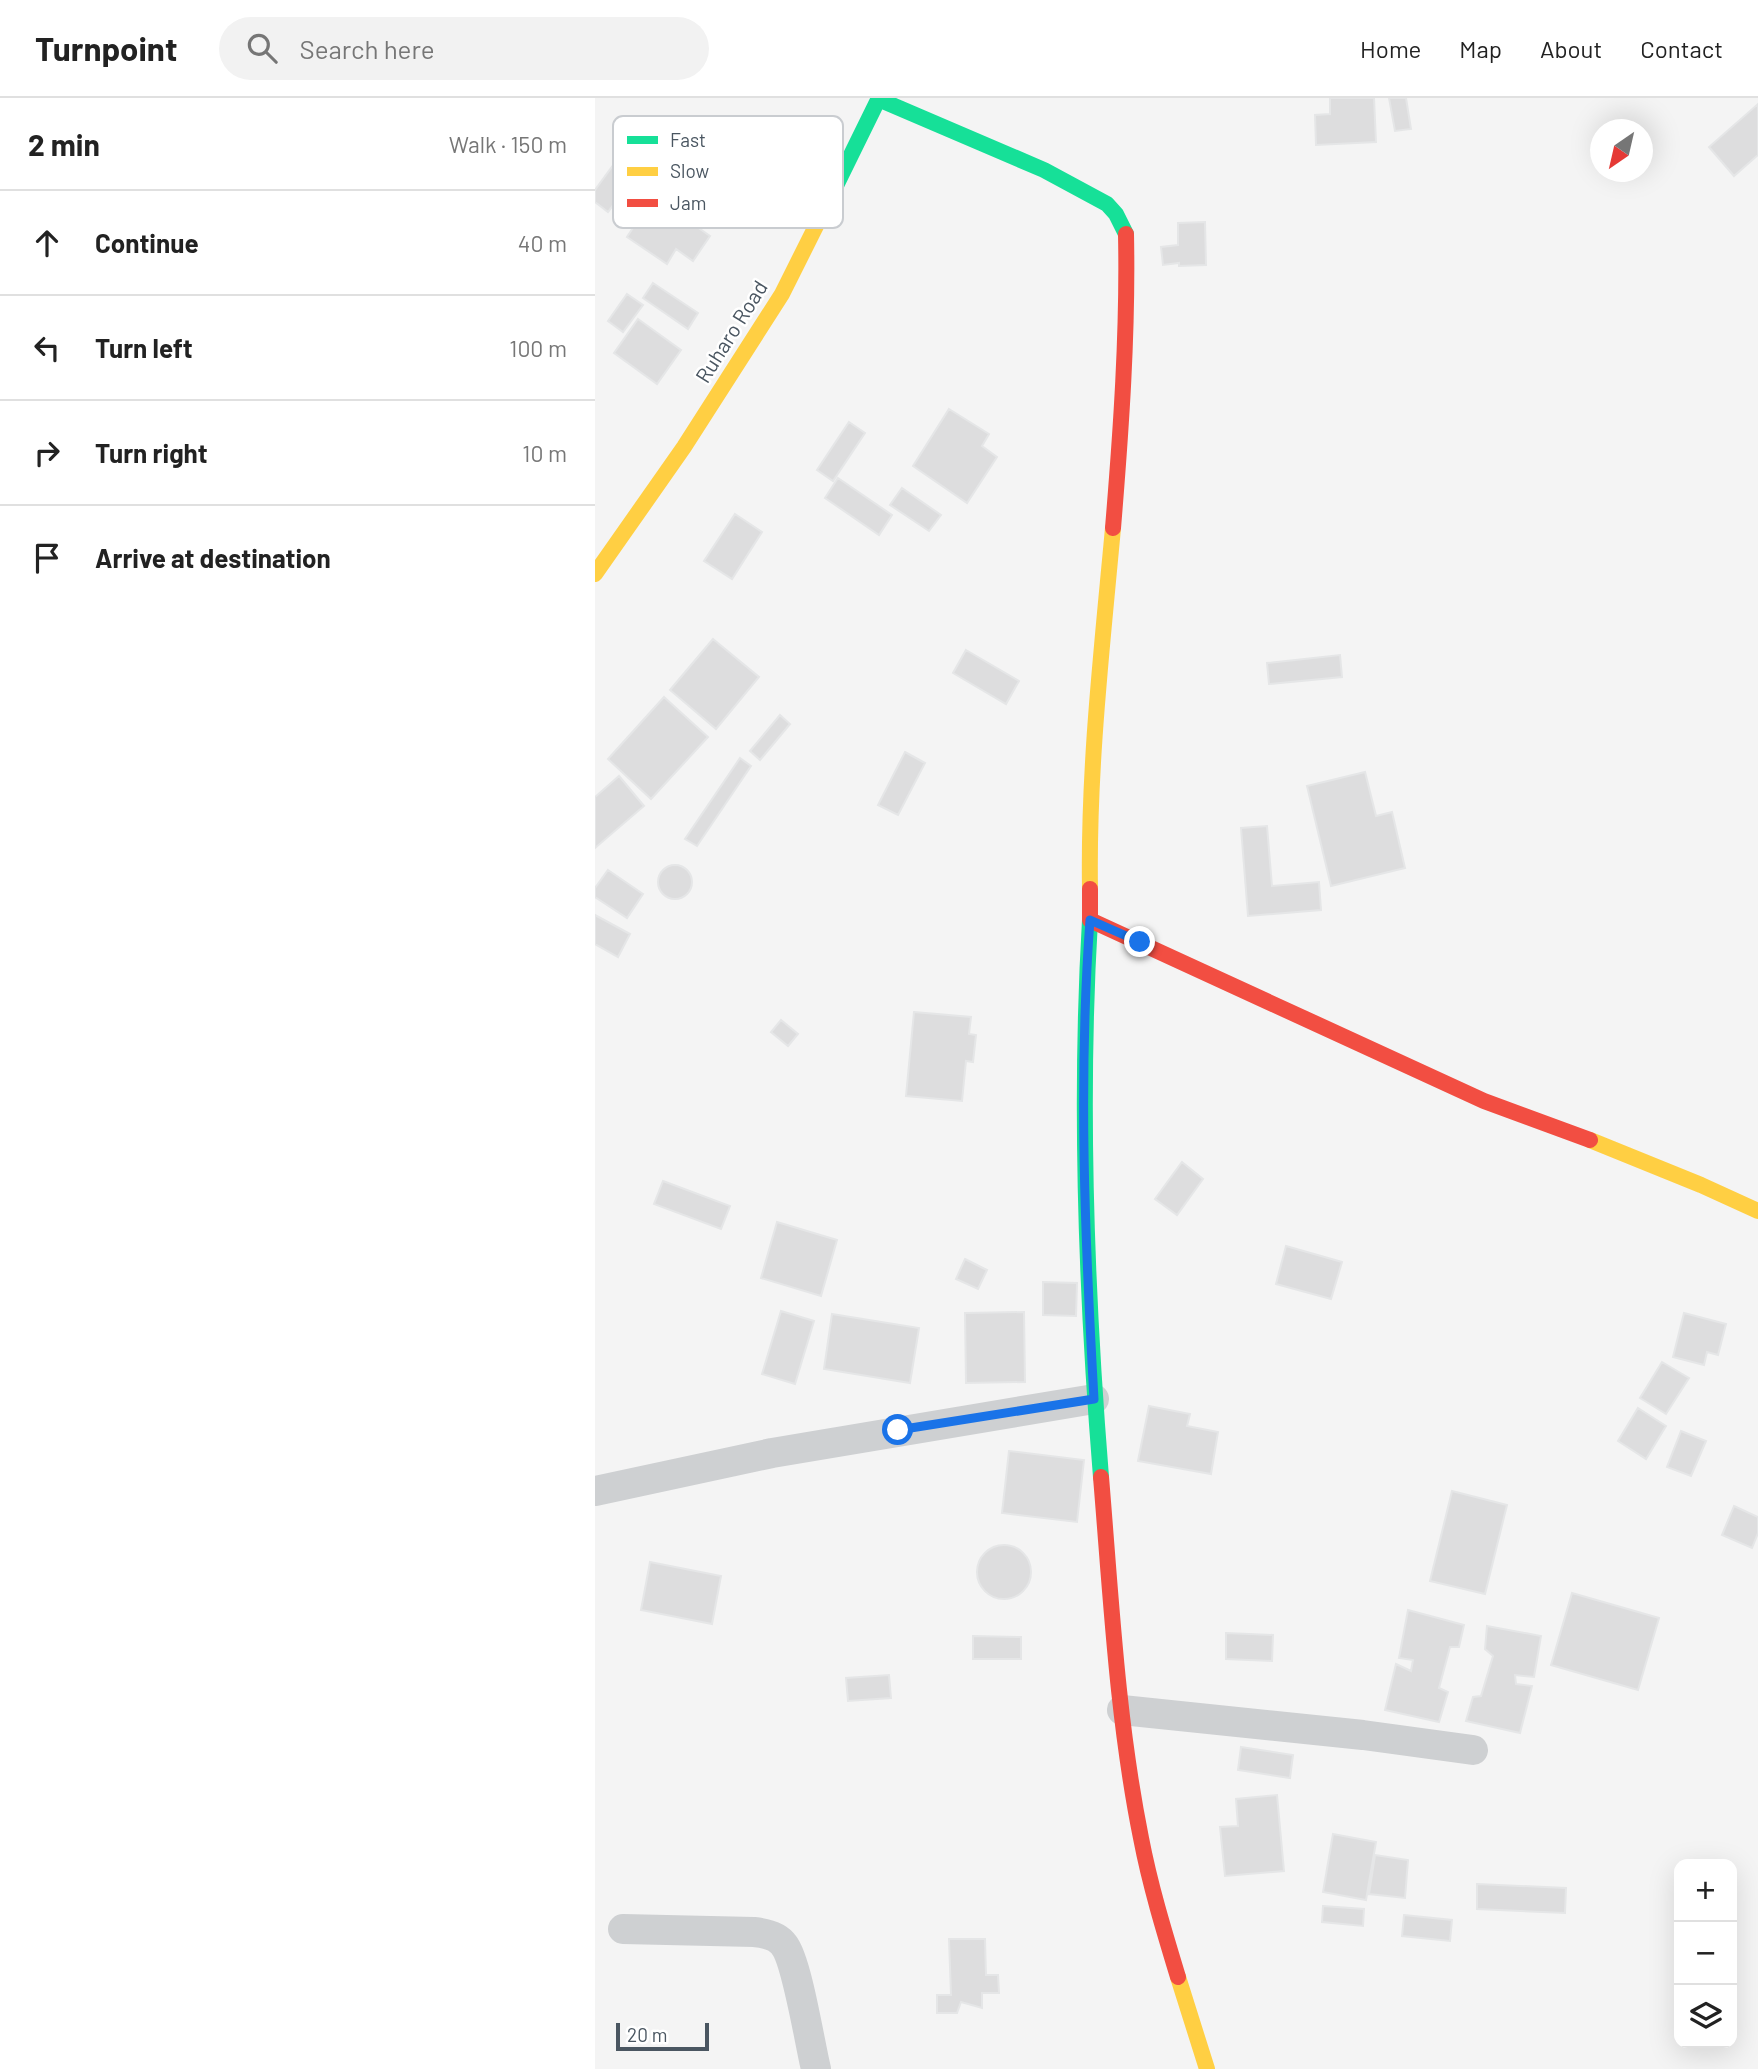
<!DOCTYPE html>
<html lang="en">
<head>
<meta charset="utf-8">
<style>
	body { margin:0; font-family:Barlow,sans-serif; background:#f2f2f2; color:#222 }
	.controls { position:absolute; right:21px; bottom:21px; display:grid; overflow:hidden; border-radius:14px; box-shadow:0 7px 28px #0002 }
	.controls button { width:63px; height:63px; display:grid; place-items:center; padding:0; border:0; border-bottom:2px solid #e0e0e0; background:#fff; color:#222; font:35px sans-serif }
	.compass { position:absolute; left:995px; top:21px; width:63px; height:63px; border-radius:50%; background:#fff; box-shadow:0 7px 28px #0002; rotate:214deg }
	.scale { position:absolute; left:21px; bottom:18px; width:93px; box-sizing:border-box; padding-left:7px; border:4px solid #4a5661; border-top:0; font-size:19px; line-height:24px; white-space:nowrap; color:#4a5661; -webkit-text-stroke:5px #fff; paint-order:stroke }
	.stop { position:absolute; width:21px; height:21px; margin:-16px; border:5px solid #1a73e8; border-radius:50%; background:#fff }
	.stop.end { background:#1a73e8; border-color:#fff; box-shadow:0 2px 7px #0008 }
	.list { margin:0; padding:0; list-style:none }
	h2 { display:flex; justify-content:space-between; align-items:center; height:91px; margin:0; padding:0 28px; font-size:30px }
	h2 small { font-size:23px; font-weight:400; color:#767676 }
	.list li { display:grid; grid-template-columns:46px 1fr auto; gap:21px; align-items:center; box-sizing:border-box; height:105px; padding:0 28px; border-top:2px solid #e0e0e0 }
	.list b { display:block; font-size:26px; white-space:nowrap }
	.list em { font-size:23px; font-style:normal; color:#767676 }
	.icon { flex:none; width:38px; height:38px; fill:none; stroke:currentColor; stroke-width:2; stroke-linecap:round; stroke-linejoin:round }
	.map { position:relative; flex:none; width:1163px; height:1971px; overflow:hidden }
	header { display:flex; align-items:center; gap:42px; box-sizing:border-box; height:98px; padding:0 35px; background:#fff; border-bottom:2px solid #e0e0e0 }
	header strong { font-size:33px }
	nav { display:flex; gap:38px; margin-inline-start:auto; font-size:24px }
	.search { width:490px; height:63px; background:#f2f2f2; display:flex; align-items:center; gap:18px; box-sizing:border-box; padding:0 24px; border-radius:38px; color:#767676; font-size:26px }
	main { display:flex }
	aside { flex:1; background:#fff }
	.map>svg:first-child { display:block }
	.building { fill:#ddddde; stroke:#e5e6e7; stroke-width:2 }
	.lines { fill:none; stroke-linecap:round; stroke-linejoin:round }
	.street { stroke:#ced0d2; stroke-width:30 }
	.fast { stroke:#16e098; stroke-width:16 }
	.slow { stroke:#ffcf43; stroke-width:16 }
	.jam { stroke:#f24e42; stroke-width:16 }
	.route { stroke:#1a73e8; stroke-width:9 }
	.labels { text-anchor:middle; stroke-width:5; stroke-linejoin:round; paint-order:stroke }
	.street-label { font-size:21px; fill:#4a5661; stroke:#fff }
	.key { fill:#fff; stroke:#c9ccd0; stroke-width:2 }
	.key-label { font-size:19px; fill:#4a5661 }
</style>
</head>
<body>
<header>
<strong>Turnpoint</strong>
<div class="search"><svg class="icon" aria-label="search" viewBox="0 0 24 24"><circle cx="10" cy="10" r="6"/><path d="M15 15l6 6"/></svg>Search here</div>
<nav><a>Home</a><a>Map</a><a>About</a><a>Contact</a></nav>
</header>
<main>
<aside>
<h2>2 min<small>Walk · 150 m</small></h2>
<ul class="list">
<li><svg class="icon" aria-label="ahead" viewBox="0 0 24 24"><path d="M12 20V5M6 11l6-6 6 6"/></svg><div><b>Continue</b></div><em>40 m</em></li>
<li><svg class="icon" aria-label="left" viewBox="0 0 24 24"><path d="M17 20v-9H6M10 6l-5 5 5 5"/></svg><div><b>Turn left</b></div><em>100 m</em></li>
<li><svg class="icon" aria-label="right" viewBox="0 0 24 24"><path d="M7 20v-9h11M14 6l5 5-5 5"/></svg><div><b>Turn right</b></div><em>10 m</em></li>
<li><svg class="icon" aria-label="arrive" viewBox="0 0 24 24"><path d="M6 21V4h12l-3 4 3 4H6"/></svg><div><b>Arrive at destination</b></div></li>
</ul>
</aside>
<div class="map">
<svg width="1163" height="1971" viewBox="0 0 1163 1971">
	<rect width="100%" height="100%" fill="#f4f4f4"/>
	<path class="building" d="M 735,0 L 779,0 L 781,44 L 721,47 L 720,17 L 735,16 Z
		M 794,0 L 811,0 L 816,31 L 800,33 Z
		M 1163,6 L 1163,57 L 1139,78 L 1114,49 Z
		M 27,55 L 46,69 L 13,114 L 0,104 L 0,92 Z
		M 76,72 L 117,99 L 98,126 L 115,138 L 98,163 L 81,151 L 72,166 L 32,139 Z
		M 610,124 L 611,167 L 584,168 L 584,165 L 568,167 L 566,149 L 583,147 L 583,125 Z
		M 58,185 L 103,215 L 93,231 L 48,200 Z
		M 32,196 L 48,207 L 28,234 L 13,223 Z
		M 43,221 L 86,252 L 62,286 L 19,255 Z
		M 354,311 L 394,336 L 387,348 L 402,359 L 372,405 L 318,368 Z
		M 254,324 L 270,335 L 238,383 L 222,372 Z
		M 243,380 L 297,417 L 284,437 L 230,400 Z
		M 307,390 L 346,417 L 334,433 L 295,407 Z
		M 140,416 L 167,434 L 137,481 L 109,463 Z
		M 118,541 L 164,579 L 121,631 L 75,592 Z
		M 371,552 L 424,583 L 411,606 L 358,575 Z
		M 745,557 L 747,579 L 674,586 L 672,565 Z
		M 69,599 L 113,639 L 56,701 L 13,661 Z
		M 185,617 L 195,626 L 165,662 L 155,653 Z
		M 310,654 L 330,665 L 303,717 L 283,707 Z
		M 145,660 L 156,668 L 102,748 L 90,741 Z
		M 770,674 L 781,718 L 797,714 L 810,770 L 736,788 L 712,688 Z
		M 24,678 L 49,708 L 0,750 L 0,699 Z
		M 672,728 L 677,788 L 724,784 L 726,812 L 653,818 L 646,730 Z
		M63 784a17 17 0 1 1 34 0a17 17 0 1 1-34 0Z
		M 13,772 L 48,796 L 32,820 L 0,799 L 0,790 Z
		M 0,817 L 35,836 L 23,859 L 0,846 Z
		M 319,914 L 376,919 L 374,936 L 381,937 L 378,964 L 371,963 L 367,1003 L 311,998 Z
		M 186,922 L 203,936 L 193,948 L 176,934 Z
		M 587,1064 L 608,1081 L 582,1117 L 560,1101 Z
		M 68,1083 L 135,1108 L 126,1131 L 59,1106 Z
		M 182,1124 L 242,1142 L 226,1198 L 166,1180 Z
		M 691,1148 L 747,1164 L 736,1201 L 681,1186 Z
		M 370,1161 L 392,1172 L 383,1191 L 361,1181 Z
		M 448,1184 L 482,1185 L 481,1218 L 448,1217 Z
		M 186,1213 L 219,1223 L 200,1286 L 167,1276 Z
		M 429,1214 L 430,1284 L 371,1285 L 370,1215 Z
		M 1089,1215 L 1131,1226 L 1123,1257 L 1112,1254 L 1109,1267 L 1078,1259 Z
		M 237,1216 L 324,1230 L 315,1285 L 229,1271 Z
		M 1067,1264 L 1094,1280 L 1071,1316 L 1045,1300 Z
		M 554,1308 L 595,1316 L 592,1328 L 623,1334 L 616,1376 L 543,1363 Z
		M 1043,1310 L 1071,1328 L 1051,1361 L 1023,1343 Z
		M 1086,1333 L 1111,1343 L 1096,1378 L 1072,1369 Z
		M 414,1353 L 489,1362 L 482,1424 L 407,1415 Z
		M 857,1393 L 912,1407 L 890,1496 L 835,1483 Z
		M 1139,1408 L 1163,1419 L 1163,1435 L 1157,1450 L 1127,1437 Z
		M382 1474a27 27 0 1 1 54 0a27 27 0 1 1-54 0Z
		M 55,1464 L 126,1478 L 117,1526 L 46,1512 Z
		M 977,1495 L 1064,1520 L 1043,1592 L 956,1567 Z
		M 813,1512 L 869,1527 L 864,1549 L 855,1549 L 844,1590 L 853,1594 L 844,1624 L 790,1612 L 801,1566 L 816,1573 L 818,1562 L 804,1560 Z
		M 892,1528 L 946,1538 L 939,1579 L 920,1577 L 921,1586 L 937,1588 L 925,1635 L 871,1623 L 878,1599 L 886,1598 L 898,1558 L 890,1551 Z
		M 631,1535 L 678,1537 L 677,1563 L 631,1561 Z
		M 378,1538 L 426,1539 L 426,1561 L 378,1561 Z
		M 294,1577 L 296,1600 L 253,1603 L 251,1580 Z
		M 646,1649 L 698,1657 L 695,1680 L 643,1672 Z
		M 682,1697 L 689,1773 L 630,1778 L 625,1729 L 643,1728 L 641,1701 Z
		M 738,1736 L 781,1744 L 771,1802 L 728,1794 Z
		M 780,1757 L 813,1762 L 810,1800 L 774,1796 Z
		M 882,1786 L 971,1790 L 970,1815 L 882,1811 Z
		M 728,1808 L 769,1811 L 768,1828 L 727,1824 Z
		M 809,1817 L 857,1822 L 855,1843 L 807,1838 Z
		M 354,1841 L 390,1841 L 391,1877 L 403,1877 L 404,1895 L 387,1895 L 387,1910 L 366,1904 L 362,1915 L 342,1915 L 342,1897 L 356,1897 Z"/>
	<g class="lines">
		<path class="street" d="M 0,1393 L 177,1355 L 499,1301
			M 527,1612 L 768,1637 L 878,1652
			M 28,1831 L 159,1834 C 169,1835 183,1838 189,1847 C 202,1863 215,1947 221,1971"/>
		<path class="fast" d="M 283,1 L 449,72 L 512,106 L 521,116 L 531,136
			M 231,108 L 284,0
			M 495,822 C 484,1008 491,1193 506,1379"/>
		<path class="slow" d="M 0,476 L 89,349 L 187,196 L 231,108
			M 495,791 C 493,671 507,550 518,430
			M 995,1042 L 1106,1087 L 1163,1113
			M 583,1879 L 612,1971"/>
		<path class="jam" d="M 518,430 C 526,333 533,234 531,136
			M 495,791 L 495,822 L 889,1003 L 995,1042
			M 506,1379 C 516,1499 522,1621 546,1740 C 555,1787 569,1833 583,1879"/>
	</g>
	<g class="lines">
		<path class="route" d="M 303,1332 L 499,1301 C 490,1142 483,982 495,822 L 545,844"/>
	</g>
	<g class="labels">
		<g class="street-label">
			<text transform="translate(137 234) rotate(-58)" y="7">Ruharo Road</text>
		</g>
	</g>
	<rect x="18" y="18" width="230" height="112" rx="10" class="key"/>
	<rect x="32" y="38" width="31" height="8" fill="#16e098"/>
	<rect x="32" y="69" width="31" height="9" fill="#ffcf43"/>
	<rect x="32" y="101" width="31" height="8" fill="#f24e42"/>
	<g class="key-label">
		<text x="75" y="49">Fast</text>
		<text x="75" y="80">Slow</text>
		<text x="75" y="112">Jam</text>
	</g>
</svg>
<div class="controls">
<button>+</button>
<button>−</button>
<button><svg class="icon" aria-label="layers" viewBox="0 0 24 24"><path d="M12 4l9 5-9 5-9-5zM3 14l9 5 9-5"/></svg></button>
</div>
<svg class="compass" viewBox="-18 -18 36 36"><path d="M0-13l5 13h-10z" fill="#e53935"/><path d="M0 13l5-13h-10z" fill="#767676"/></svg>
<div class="scale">20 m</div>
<div class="stop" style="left:303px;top:1332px"></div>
<div class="stop end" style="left:545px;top:844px"></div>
</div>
</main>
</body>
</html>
